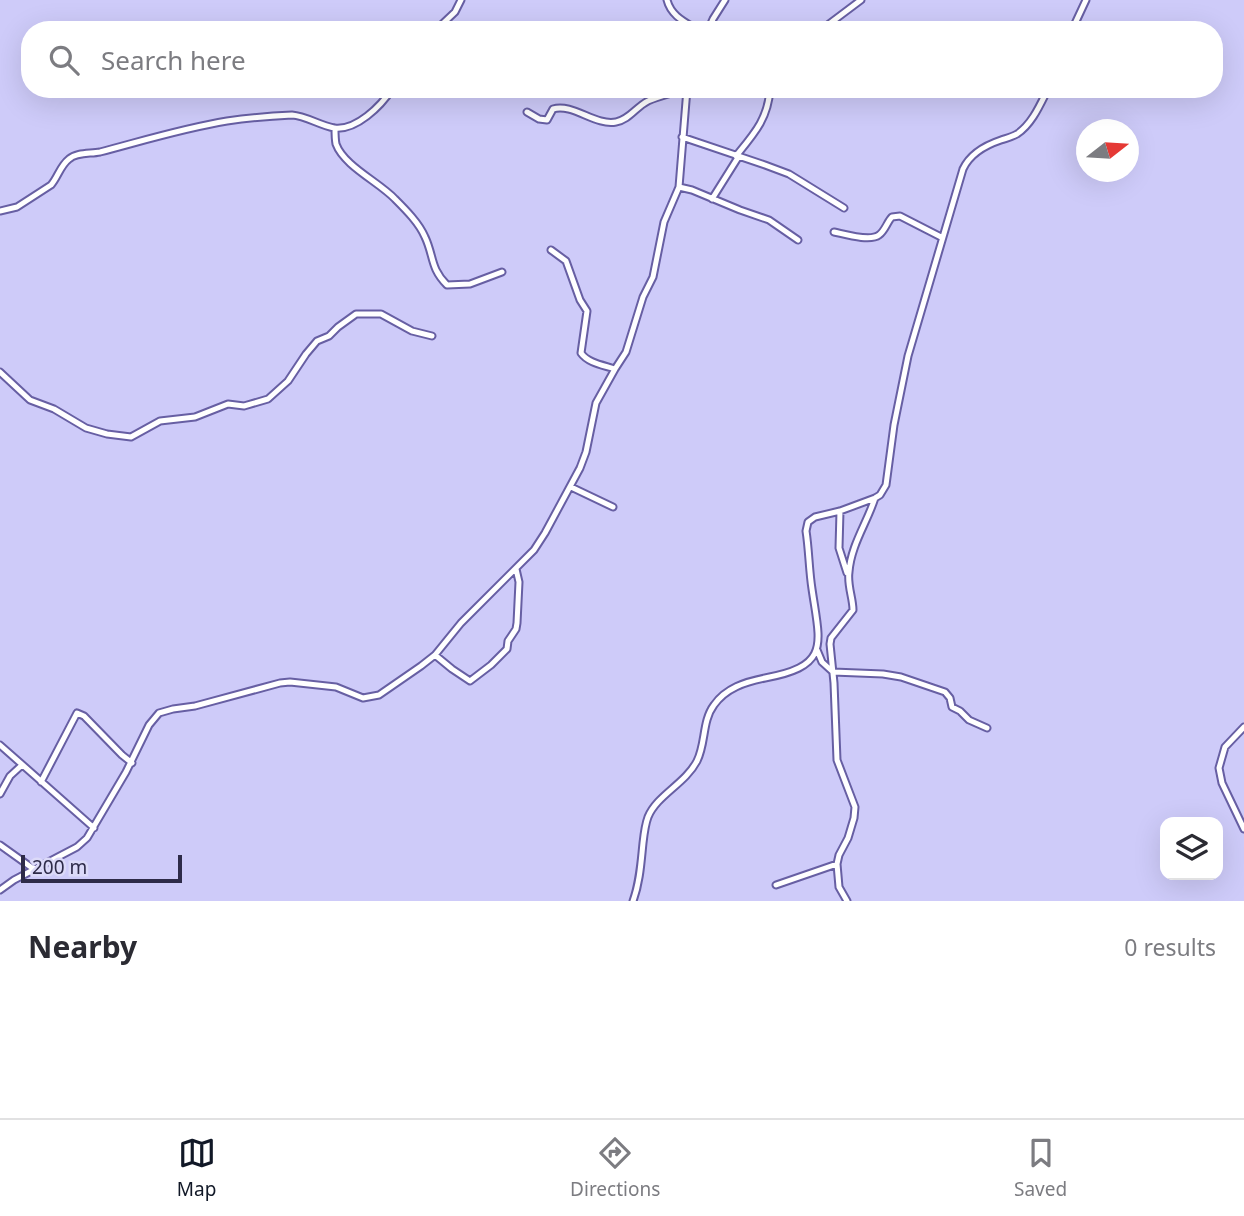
<!DOCTYPE html>
<html lang="en">
<head>
<meta charset="utf-8">
<style>
	body { margin:0; font-family:"Noto Sans",sans-serif; background:#f2f2f3; color:#2b2b33 }
	.controls { position:absolute; right:21px; bottom:21px; display:grid; overflow:hidden; border-radius:14px; box-shadow:0 7px 28px #0002 }
	.controls button { width:63px; height:63px; display:grid; place-items:center; padding:0; border:0; border-bottom:2px solid #e1e1e2; background:#fff; color:#2b2b33; font:35px sans-serif }
	.compass { position:absolute; left:1076px; top:119px; width:63px; height:63px; border-radius:50%; background:#fff; box-shadow:0 7px 28px #0002; rotate:73deg }
	.scale { position:absolute; left:21px; bottom:18px; width:161px; box-sizing:border-box; padding-left:7px; border:4px solid #2e2b49; border-top:0; font-size:19px; line-height:24px; white-space:nowrap; color:#2e2b49; -webkit-text-stroke:5px #dcdaf9; paint-order:stroke }
	.list { margin:0; padding:0; list-style:none }
	h2 { display:flex; justify-content:space-between; align-items:center; height:91px; margin:0; padding:0 28px; font-size:30px }
	h2 small { font-size:23px; font-weight:400; color:#7c7c81 }
	.icon { flex:none; width:38px; height:38px; fill:none; stroke:currentColor; stroke-width:2; stroke-linecap:round; stroke-linejoin:round }
	.map { position:relative; flex:none; width:1244px; height:901px; overflow:hidden }
	.search { position:absolute; background:#fff; box-shadow:0 7px 28px #0002; left:21px; right:21px; top:21px; height:77px; display:flex; align-items:center; gap:18px; box-sizing:border-box; padding:0 24px; border-radius:28px; color:#7c7c81; font-size:26px }
	.sheet { height:217px; background:#fff }
	nav { display:flex; justify-content:space-around; align-items:center; box-sizing:border-box; height:98px; border-top:2px solid #e1e1e2; background:#fff; font-size:19px; color:#7c7c81 }
	nav a { display:grid; justify-items:center; gap:4px }
	nav .on { color:#111827 }
	.map>svg:first-child { display:block }
	.lines { fill:none; stroke-linecap:round; stroke-linejoin:round }
	.minor-casing { stroke:#675fa3; stroke-width:9 }
	.minor { stroke:#fff; stroke-width:5 }
</style>
</head>
<body>
<div class="map">
<svg width="1244" height="901" viewBox="0 0 1244 901">
	<rect width="100%" height="100%" fill="#cecbf9"/>
	<g class="lines">
		<g class="minor-casing">
			<path id="minor" d="M 667,0 C 671,16 685,22 698,30
				M 436,30 L 455,12 L 461,0
				M 708,30 L 713,19 L 725,0
				M 821,30 L 861,0
				M 1072,30 L 1086,0
				M 527,112 L 539,119 L 547,120 L 553,109 C 573,103 595,126 616,122 C 629,120 636,107 648,101 C 659,96 673,93 685,89
				M 335,128 C 335,133 335,139 336,144 C 344,166 379,182 395,199 C 406,210 419,223 425,237 C 434,256 430,268 447,285 L 470,284 L 502,272
				M 682,137 L 765,165 L 789,174 L 844,208
				M 736,156 C 754,134 768,119 770,89
				M 679,187 L 692,190 L 740,210 L 769,220 L 798,240
				M 712,199 L 739,156
				M 0,211 L 17,207 L 51,185 C 58,177 60,166 69,159 C 77,152 90,154 100,152 C 142,141 184,128 227,121 C 248,118 270,116 292,115 C 306,116 319,125 334,128 C 356,131 381,106 392,89
				M 834,232 C 844,234 870,242 879,235 C 885,231 887,222 892,217 L 900,216 L 941,237
				M 551,250 L 566,261 L 580,300 L 587,311 L 581,353 C 588,363 603,365 615,369
				M 0,372 L 30,400 L 54,409 L 86,428 L 107,434 L 131,437 L 160,421 L 195,417 L 228,404 L 244,406 L 268,399 L 288,381 L 306,354 L 317,341 L 329,336 L 338,327 L 356,314 L 381,314 L 412,331 L 432,336
				M 571,487 L 613,507
				M 840,511 L 839,548 L 847,573
				M 817,650 L 822,662 L 833,672 L 883,674 L 901,677 L 945,692 L 950,698 L 952,707 L 960,711 L 969,720 L 987,728
				M 435,655 L 452,669 L 470,681 L 491,665 L 507,649 L 508,641 L 516,629 L 517,623 L 519,582 L 516,569
				M 1244,727 L 1225,747 L 1219,768 L 1222,783 L 1244,829
				M 0,745 L 94,828
				M 41,782 L 77,713 L 84,716 L 122,755 L 132,763
				M 0,794 L 10,776 L 22,765
				M 0,845 L 35,870
				M 776,885 L 837,864
				M 0,890 L 14,880 L 77,847 L 87,838 L 126,772 L 149,725 L 159,713 L 173,709 L 195,706 L 280,683 L 290,682 L 336,687 L 363,698 L 379,695 L 421,666 L 435,655 L 461,623 L 534,550 L 545,533 L 580,468 L 586,452 L 596,403 L 615,369 L 626,352 L 643,297 L 653,277 L 664,222 L 679,187 L 687,89
				M 633,901 C 640,882 641,862 643,843 C 644,834 645,825 648,817 C 657,795 685,784 697,761 C 706,743 702,721 714,705 C 726,688 745,682 765,678 C 831,666 820,644 812,589 C 809,570 809,550 806,531 L 808,522 L 815,517 L 840,511 L 875,498 L 880,495 L 886,485 L 894,425 L 908,356 L 963,169 C 970,154 986,145 1001,140 C 1007,138 1012,137 1017,134 C 1032,124 1040,105 1048,89
				M 847,901 L 839,887 L 837,864 L 839,855 L 848,838 L 854,818 L 855,807 L 837,760 L 834,683 L 830,644 L 831,638 L 853,610 C 853,598 847,585 849,572 C 851,545 867,523 875,498"/>
		</g>
		<use href="#minor" class="minor"/>
	</g>
</svg>
<div class="controls">
<button><svg class="icon" aria-label="layers" viewBox="0 0 24 24"><path d="M12 4l9 5-9 5-9-5zM3 14l9 5 9-5"/></svg></button>
</div>
<svg class="compass" viewBox="-18 -18 36 36"><path d="M0-13l5 13h-10z" fill="#e53935"/><path d="M0 13l5-13h-10z" fill="#7c7c81"/></svg>
<div class="scale">200 m</div>
<div class="search"><svg class="icon" aria-label="search" viewBox="0 0 24 24"><circle cx="10" cy="10" r="6"/><path d="M15 15l6 6"/></svg>Search here</div>
</div>
<section class="sheet">
<h2>Nearby<small>0 results</small></h2>
<ul class="list">
</ul>
</section>
<nav>
<a class="on"><svg class="icon" aria-label="map" viewBox="0 0 24 24"><path d="M3 6l6-2 6 2 6-2v14l-6 2-6-2-6 2zM9 4v14M15 6v14"/></svg>Map</a>
<a><svg class="icon" aria-label="directions" viewBox="0 0 24 24"><path d="M12 3l9 9-9 9-9-9zM9 14v-3h6M13 9l2 2-2 2"/></svg>Directions</a>
<a><svg class="icon" aria-label="saved" viewBox="0 0 24 24"><path d="M7 4h10v16l-5-4-5 4z"/></svg>Saved</a>
</nav>
</body>
</html>
